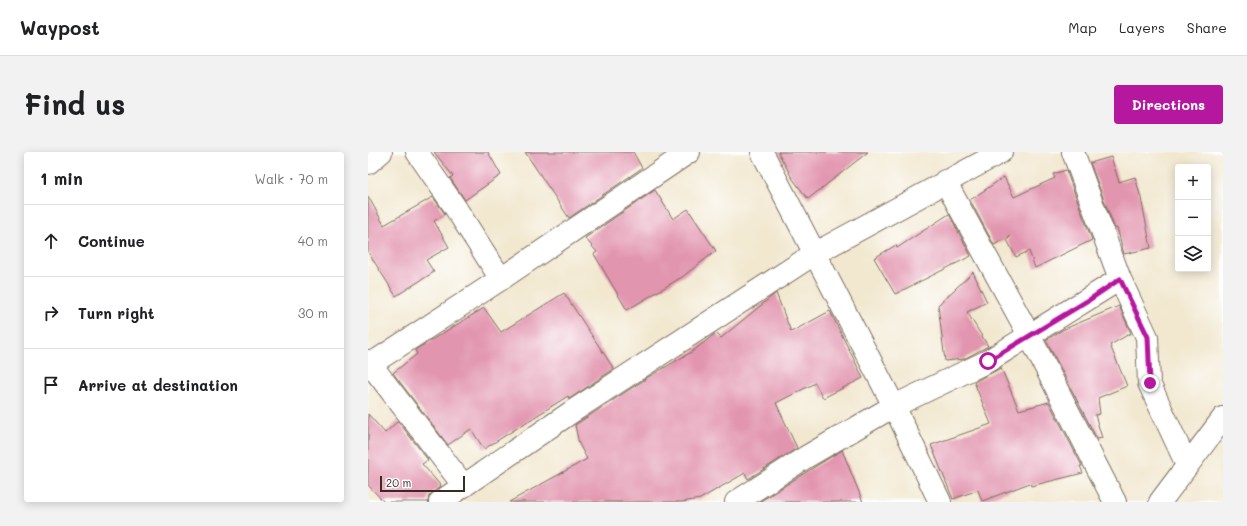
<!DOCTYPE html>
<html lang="en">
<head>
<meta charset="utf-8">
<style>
	body { margin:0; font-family:Mali,sans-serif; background:#f2f2f2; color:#202124 }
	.controls { position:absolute; right:12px; top:12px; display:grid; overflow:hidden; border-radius:4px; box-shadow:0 2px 10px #0003 }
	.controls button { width:36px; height:36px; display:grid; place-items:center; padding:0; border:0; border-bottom:1px solid #e0e0e0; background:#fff; color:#202124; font:20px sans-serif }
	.scale { position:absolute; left:12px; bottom:10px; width:85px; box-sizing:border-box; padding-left:4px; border:2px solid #3b2a1e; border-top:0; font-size:11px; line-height:14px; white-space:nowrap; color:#3b2a1e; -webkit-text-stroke:3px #fff; paint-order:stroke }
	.stop { position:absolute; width:12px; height:12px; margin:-9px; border:3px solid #b5179e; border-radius:50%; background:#fff }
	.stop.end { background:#b5179e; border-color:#fff; box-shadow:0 1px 4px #0008 }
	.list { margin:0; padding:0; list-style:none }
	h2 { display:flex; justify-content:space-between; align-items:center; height:52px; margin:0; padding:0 16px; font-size:17px }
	h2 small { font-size:13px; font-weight:400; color:#757577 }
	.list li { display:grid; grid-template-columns:26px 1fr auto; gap:12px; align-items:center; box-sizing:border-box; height:72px; padding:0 16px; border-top:1px solid #e0e0e0 }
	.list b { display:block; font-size:15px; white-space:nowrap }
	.list em { font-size:13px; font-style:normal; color:#757577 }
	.icon { flex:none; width:22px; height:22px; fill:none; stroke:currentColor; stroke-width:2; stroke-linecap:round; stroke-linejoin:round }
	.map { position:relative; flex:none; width:855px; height:350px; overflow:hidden; border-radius:4px }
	header { display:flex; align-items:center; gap:24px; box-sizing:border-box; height:56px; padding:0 20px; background:#fff; border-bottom:1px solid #e0e0e0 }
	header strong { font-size:19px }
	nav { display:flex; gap:22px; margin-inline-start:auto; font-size:14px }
	.intro { display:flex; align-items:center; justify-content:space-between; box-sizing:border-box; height:96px; padding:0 24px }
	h1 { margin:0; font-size:28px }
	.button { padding:10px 18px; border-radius:4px; background:#b5179e; color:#fff; font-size:14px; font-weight:700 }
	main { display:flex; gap:24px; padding:0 24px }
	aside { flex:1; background:#fff; border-radius:4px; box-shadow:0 2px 10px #0003 }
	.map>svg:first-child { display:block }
	.building { fill:#e295af }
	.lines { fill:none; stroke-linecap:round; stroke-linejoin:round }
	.minor-casing { stroke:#7b6c5c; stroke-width:24 }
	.minor { stroke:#fff; stroke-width:22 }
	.route { stroke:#b5179e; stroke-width:5 }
</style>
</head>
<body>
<header>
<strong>Waypost</strong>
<nav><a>Map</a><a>Layers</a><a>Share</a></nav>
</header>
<div class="intro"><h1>Find us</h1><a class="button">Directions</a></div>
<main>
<aside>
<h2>1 min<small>Walk · 70 m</small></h2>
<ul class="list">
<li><svg class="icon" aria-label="ahead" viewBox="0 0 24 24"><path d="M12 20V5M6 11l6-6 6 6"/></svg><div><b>Continue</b></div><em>40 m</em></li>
<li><svg class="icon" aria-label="right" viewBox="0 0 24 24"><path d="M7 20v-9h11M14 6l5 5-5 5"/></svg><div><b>Turn right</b></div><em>30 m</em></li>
<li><svg class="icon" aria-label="arrive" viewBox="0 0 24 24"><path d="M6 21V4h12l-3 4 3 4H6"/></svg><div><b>Arrive at destination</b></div></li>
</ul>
</aside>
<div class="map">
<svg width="855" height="350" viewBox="0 0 855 350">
	<rect width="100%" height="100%" fill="#fff"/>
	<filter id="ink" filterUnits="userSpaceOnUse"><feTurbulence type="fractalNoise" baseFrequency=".025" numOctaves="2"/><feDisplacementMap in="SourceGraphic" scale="8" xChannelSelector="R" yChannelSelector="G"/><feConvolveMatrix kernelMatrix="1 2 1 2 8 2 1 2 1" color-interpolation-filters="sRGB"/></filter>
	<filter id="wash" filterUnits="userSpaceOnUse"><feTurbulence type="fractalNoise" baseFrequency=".012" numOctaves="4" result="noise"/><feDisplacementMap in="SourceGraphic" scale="16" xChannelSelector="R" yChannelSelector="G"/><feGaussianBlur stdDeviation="0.9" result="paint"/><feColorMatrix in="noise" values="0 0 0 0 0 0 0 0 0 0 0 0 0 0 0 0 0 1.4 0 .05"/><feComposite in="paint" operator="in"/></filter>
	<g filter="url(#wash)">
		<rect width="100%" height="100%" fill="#f2e8d0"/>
		<g id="blocks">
			<path class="building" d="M 66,0 L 120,0 L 133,23 L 97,48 L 82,26 L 85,24 Z
				M 157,0 L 265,0 L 274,16 L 201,66 Z
				M 410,0 L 500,0 L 440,47 L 424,26 Z
				M 743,5 L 751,30 L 767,25 L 773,46 L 783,96 L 756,102 L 749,76 L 747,77 L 722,11 Z
				M 698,18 L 724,88 L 667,116 L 661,99 L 648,105 L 639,88 L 643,84 L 626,93 L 602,48 L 636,25 L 646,45 L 687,26 L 685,22 Z
				M 287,38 L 305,67 L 320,57 L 348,99 L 314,125 L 259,158 L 226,102 L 229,100 L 217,86 Z
				M 0,44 L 16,73 L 65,45 L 77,62 L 66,69 L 81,95 L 58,108 L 66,120 L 28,144 L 0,100 Z
				M 581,62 L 603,104 L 527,142 L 506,106 L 528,93 L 529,96 Z
				M 605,120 L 619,150 L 599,160 L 620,194 L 596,207 L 577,209 L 570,153 Z
				M 196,141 L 246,217 L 201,247 L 200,244 L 116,297 L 103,277 L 80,293 L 25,221 L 49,202 L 47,198 L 116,156 L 133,180 Z
				M 408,141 L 423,180 L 462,159 L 495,226 L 455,246 L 447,231 L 408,251 L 429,296 L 380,327 L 377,321 L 332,347 L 314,350 L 141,350 L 219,307 L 211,292 L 207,273 L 282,224 L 325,199 L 348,181 L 353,186 Z
				M 751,154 L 763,181 L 742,193 L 759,234 L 730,246 L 732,262 L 727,263 L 734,286 L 729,287 L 678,188 L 694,178 Z
				M 633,216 L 651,258 L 681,250 L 714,314 L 712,314 L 715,321 L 663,334 L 662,331 L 614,349 L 610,338 L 585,347 L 563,293 L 623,272 L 606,230 Z
				M 0,262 L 17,281 L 30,269 L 60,308 L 54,312 L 73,334 L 61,344 L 60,350 L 16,350 L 0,333 Z
				M 474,298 L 495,350 L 391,350 L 445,316 Z"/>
		</g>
	</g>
	<g filter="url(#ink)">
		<use href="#blocks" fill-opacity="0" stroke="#7b6c5c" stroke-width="1"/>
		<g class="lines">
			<g class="minor-casing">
				<path id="minor" d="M 49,0 L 85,52 L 133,127
					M 394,0 L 526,254 L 572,350
					M 705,0 L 752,127 L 779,185 L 781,231 L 819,313
					M 0,11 L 13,0
					M 577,29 L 661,183 L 747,350
					M 0,209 L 96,334
					M 0,214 L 133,127 L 321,0
					M 72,350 L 205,259 L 446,102 L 633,0
					M 368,350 L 438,305 L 526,254 L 620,209 L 752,127
					M 792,350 L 855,266"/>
			</g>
			<use href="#minor" class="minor"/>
		</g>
	</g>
	<g class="lines" filter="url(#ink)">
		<path class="route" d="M 620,209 L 721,148 L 752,127 L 780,185 L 782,231"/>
	</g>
</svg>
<div class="controls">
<button>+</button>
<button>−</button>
<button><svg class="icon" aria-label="layers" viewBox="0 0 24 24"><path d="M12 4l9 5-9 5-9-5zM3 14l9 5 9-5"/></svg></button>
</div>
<div class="scale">20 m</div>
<div class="stop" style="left:620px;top:209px"></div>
<div class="stop end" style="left:782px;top:231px"></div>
</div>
</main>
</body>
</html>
